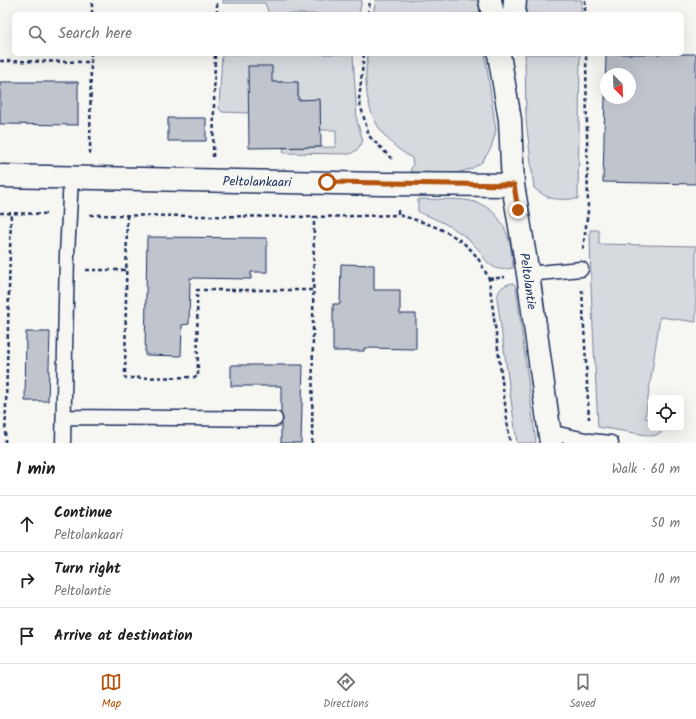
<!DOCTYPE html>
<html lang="en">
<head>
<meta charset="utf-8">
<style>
	body { margin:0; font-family:Kalam,sans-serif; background:#f6f6f6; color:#202124 }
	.controls { position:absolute; right:12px; bottom:12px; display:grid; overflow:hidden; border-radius:6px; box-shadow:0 4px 16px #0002 }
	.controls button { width:36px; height:36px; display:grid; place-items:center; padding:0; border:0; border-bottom:1px solid #e0e0e0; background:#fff; color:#202124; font:20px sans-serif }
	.compass { position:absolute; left:600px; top:68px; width:36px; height:36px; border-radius:50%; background:#fff; box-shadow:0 4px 16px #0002; rotate:157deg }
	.stop { position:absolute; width:12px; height:12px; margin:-9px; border:3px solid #b45309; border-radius:50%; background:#fff }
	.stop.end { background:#b45309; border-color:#fff; box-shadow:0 1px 4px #0008 }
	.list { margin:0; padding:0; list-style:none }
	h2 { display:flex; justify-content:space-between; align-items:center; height:52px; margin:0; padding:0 16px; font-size:17px }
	h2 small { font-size:13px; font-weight:400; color:#757577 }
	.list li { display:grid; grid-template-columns:26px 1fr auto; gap:12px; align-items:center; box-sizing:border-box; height:56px; padding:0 16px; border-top:1px solid #e0e0e0 }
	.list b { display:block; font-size:15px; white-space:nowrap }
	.list p { margin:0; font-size:13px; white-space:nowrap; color:#757577 }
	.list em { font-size:13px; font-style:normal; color:#757577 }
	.icon { flex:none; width:22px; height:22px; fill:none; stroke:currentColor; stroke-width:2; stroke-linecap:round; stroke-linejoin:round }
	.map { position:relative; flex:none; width:696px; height:443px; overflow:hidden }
	.search { position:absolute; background:#fff; box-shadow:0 4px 16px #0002; left:12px; right:12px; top:12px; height:44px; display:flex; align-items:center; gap:10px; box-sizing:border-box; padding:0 14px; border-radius:6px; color:#757577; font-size:15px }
	.sheet { height:220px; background:#fff }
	nav { display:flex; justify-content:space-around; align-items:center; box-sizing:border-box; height:56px; border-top:1px solid #e0e0e0; background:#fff; font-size:11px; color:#757577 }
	nav a { display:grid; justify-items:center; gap:2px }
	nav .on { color:#b45309 }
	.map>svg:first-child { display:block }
	.green { fill:#d6d9dd; stroke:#78849e }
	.building { fill:#c0c4cd; stroke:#1b2f5e; fill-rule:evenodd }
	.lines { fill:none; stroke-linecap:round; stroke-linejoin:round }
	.lane-casing { stroke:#1b2f5e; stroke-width:17 }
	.street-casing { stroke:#1b2f5e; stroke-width:25 }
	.path { stroke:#1b2f5e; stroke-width:2.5; stroke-dasharray:4 3; stroke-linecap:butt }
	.lane { stroke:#f6f6f2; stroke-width:14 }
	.street { stroke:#f6f6f2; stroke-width:22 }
	.route { stroke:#b45309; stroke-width:5 }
	.labels { text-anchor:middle; stroke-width:3; stroke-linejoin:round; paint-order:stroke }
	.street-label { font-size:13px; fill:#1b2f5e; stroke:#f6f6f2 }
</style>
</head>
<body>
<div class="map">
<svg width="696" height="443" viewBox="0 0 696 443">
	<rect width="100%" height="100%" fill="#f6f6f2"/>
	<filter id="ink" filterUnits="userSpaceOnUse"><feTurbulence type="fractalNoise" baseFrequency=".025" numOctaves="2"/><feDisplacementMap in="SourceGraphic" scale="8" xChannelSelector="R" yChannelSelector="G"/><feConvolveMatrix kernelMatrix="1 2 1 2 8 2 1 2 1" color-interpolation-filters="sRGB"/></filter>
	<g filter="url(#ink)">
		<path class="green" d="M 223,0 L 362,0 L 359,14 L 269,14 L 265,3 L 223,3 Z
			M 376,0 L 478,0 L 480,14 L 373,14 Z
			M 525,0 L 582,0 L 581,14 L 525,14 Z
			M 222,54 L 353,54 L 357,121 L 363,141 L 357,150 L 350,154 L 284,153 L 283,148 L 336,147 L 336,130 L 320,130 L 320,100 L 298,100 L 298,82 L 272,82 L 249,113 L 222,112 L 219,108 Z
			M 368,54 L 485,54 L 496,131 L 491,148 L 482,162 L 471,169 L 456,173 L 411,172 L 411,168 L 413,166 L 412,158 C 382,141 367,116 366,82 C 365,73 367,63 368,54 Z
			M 525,54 L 580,54 L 578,199 C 557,199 551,202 534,188 L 526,120 Z
			M 418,199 C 433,200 456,198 471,201 C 503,208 512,239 513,268 C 505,269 499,271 492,266 C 485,262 482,252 476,247 C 462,231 440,220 420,213 L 418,211 Z
			M 590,230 L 599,230 L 599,244 L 696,246 L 696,322 L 660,317 L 645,418 L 651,419 L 651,428 L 662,428 L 661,433 L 653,436 L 598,427 L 591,288 Z
			M 513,283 L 516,286 L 536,443 L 517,443 L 497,298 C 499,288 503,285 513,283 Z"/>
		<path class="building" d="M 606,54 L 696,54 L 696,184 L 603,182 ZM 606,74 L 630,74 L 630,98 L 606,98 Z
			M 248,66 L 272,66 L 272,82 L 298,82 L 298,100 L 320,99 L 321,147 L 249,148 Z
			M 0,82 L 78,82 L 78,125 L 0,124 Z
			M 168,118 L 206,118 L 206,141 L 168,141 Z
			M 147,237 L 267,238 L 267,272 L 251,272 L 251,279 L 190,278 L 189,324 L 182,325 L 181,356 L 145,355 Z
			M 341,264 L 374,265 L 374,290 L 400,290 L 400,314 L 416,314 L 416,349 L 364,348 L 364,351 L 333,351 L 333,304 L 340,304 Z
			M 26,332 L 50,332 L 48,401 L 25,401 Z
			M 231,365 L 303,365 L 301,443 L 281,443 L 281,425 L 283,419 L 281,413 L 281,386 L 231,386 Z"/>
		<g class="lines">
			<g class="lane-casing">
				<path id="lane" d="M 528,274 L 581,269
					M 64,417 L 275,419
					M 549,432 L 590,441 L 611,443
					M 63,443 L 67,255 L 71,177"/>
			</g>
			<g class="street-casing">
				<path id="street" d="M 490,0 L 493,14
					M 514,14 L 515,0
					M 499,54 L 510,120 L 513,185 L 528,274 L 551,443
					M 0,176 L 382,184 L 513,185"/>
			</g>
			<path class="path" d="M 585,0 L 585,14
				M 92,14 L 92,0
				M 217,14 L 217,0
				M 368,14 L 370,0
				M 364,54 L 359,100 L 369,136 L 392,159
				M 0,61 L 91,62
				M 90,154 L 91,54
				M 213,157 L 215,54
				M 398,210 L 398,215 C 425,222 451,230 471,250 C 479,258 484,269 489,279 L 510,443
				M 0,213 L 49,214
				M 90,215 L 314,217 L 398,215
				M 127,215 L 125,378 L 198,377 L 197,290 L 313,290
				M 583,249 L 588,211 L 586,54
				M 86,270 L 126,270
				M 489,279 L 505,277
				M 582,290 L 589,419
				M 5,443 L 11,213
				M 312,443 L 314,217"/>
			<use href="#lane" class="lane"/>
			<use href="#street" class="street"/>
		</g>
	</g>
	<g class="lines" filter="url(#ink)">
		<path class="route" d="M 327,182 L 514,185 L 518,210"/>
	</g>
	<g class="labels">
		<g class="street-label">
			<text transform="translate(257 181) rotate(1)" y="5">Peltolankaari</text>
			<text transform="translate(529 281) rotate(82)" y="5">Peltolantie</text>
		</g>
	</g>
</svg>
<div class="controls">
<button><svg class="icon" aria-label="locate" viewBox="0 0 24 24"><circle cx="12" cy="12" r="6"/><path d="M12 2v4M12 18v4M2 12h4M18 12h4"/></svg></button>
</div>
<svg class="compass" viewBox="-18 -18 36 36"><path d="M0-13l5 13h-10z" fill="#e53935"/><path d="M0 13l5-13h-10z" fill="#757577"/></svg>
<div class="stop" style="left:327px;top:182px"></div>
<div class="stop end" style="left:518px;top:210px"></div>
<div class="search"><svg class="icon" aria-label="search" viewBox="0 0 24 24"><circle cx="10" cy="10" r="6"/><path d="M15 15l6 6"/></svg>Search here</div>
</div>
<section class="sheet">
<h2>1 min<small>Walk · 60 m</small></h2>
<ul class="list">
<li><svg class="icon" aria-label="ahead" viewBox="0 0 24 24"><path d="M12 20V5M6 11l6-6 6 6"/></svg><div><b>Continue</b><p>Peltolankaari</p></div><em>50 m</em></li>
<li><svg class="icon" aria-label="right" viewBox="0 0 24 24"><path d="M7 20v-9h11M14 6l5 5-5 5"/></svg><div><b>Turn right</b><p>Peltolantie</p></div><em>10 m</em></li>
<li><svg class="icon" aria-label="arrive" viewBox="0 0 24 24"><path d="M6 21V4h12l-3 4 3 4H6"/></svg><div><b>Arrive at destination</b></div></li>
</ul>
</section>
<nav>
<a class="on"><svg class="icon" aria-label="map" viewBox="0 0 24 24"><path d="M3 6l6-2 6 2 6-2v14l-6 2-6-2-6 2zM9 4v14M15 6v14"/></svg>Map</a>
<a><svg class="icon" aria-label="directions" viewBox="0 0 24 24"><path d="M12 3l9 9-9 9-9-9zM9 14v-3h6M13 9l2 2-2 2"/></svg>Directions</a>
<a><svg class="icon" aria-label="saved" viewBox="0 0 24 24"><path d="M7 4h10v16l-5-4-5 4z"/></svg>Saved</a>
</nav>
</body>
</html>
